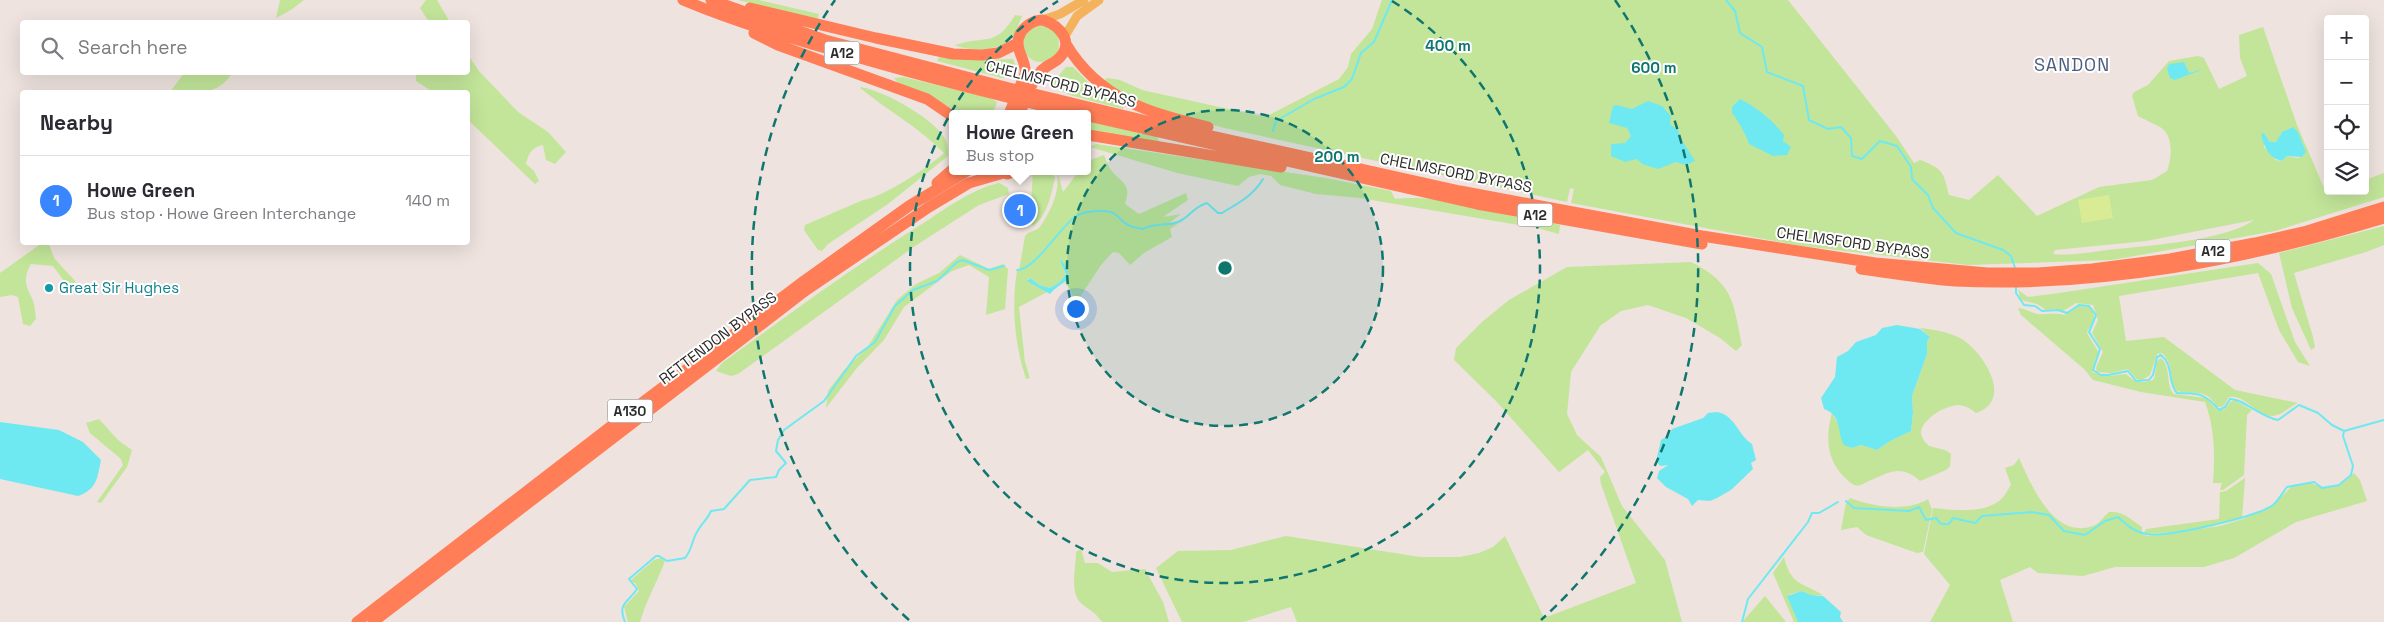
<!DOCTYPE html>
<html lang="en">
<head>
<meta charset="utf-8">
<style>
	body { margin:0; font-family:"Space Grotesk",sans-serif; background:#f2f2f3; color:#2b2b33 }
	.controls { position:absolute; right:15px; top:15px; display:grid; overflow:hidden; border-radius:5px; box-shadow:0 5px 20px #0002 }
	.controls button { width:45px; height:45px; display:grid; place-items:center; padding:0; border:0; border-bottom:1px solid #e1e1e2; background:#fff; color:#2b2b33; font:25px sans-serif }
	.you { position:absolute; left:1075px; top:308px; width:18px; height:18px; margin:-12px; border:4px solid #fff; border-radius:50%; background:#1a73e8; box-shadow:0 0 0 8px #1a73e833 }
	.badge { display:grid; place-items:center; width:32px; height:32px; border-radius:50%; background:#3a86fe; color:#fff; font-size:16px; font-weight:700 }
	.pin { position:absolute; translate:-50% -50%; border:2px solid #fff; box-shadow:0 1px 5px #0006 }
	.popup { position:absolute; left:949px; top:110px; width:142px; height:65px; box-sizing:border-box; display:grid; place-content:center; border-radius:5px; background:#fff; filter:drop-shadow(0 1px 4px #0005); font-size:16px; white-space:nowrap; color:#7c7c81 }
	.popup b { font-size:19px; color:#2b2b33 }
	.popup::after { content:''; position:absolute; left:50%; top:100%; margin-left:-10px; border:10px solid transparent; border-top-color:#fff }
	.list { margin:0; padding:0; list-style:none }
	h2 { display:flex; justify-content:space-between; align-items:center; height:65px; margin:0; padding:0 20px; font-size:21px }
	h2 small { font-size:16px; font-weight:400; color:#7c7c81 }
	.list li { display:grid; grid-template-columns:32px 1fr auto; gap:15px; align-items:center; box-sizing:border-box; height:90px; padding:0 20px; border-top:1px solid #e1e1e2 }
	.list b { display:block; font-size:19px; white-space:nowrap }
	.list p { margin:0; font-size:16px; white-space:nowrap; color:#7c7c81 }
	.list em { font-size:16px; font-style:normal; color:#7c7c81 }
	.icon { flex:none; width:28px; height:28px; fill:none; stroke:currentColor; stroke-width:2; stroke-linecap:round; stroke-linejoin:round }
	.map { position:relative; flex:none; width:2384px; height:622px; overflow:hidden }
	.search { position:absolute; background:#fff; box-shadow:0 5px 20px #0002; left:20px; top:20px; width:450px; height:55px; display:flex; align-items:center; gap:12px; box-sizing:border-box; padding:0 18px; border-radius:5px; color:#7c7c81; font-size:19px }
	.panel { position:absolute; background:#fff; box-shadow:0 5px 20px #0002; left:20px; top:90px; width:450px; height:155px; border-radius:5px }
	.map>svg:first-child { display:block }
	.green { fill:#c2e599; fill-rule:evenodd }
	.pitch { fill:#d9ec95 }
	.water { fill:#6fe9f1 }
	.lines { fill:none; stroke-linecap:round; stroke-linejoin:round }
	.stream { stroke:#6fe9f1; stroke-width:2 }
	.primary { stroke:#f4b25c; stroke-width:9 }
	.highway { stroke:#ff7e57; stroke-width:11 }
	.ring { fill:none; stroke:#0f766e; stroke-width:2.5; stroke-dasharray:9 6 }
	.culture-dot { fill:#0f9aa8; stroke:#fff; stroke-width:2 }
	.labels { text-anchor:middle; stroke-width:4; stroke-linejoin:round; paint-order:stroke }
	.shield { fill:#fff; stroke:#6b6b6b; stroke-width:1 }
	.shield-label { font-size:14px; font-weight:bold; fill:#2c2c2c }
	.street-label { font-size:15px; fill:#2c2c2c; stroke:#fff }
	.culture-label { font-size:15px; fill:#0d838f; stroke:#fff; text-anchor:start }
	.quarter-label { font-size:18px; letter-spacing:1px; fill:#4a5e7e; stroke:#fff }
	.centre { fill:#0f766e; stroke:#fff; stroke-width:2.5 }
	.ring-label { font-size:15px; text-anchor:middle; font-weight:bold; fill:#0f766e; stroke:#fff; stroke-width:4; stroke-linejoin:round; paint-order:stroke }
</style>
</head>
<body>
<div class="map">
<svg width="2384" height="622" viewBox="0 0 2384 622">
	<rect width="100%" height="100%" fill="#eee3de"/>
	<path class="green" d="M 280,0 L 304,0 L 291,10 L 276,18 Z
		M 426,0 L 437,0 L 450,22 L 429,22 L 420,8 Z
		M 738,0 L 759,0 L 819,14 L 817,20 Z
		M 1382,0 L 1788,0 L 1896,136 L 1914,163 L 1920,160 C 1943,169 1943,171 1949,195 L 1969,200 L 1998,175 L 2037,216 L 2099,187 L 2152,180 L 2167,171 C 2172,159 2174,135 2160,127 C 2153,123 2145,120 2138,116 L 2132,96 L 2134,92 L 2148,85 L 2169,61 L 2198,56 L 2204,58 L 2219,89 L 2247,76 L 2240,58 L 2239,35 L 2263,27 L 2297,125 L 2327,195 L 2337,191 L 2365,191 L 2365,180 L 2384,173 L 2384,197 L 2275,231 L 2112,260 L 1968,265 L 1802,246 L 1571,203 L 1574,189 L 1570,188 L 1567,202 L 1224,128 L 1135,102 L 1102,82 L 1107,78 L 1120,80 L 1142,90 L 1265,117 L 1339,79 L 1348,67 L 1351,54 L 1372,29 ZM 2264,133 L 2270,142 L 2274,143 L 2279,139 L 2281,133 L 2304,155 L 2298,158 L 2287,156 L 2282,161 L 2276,160 L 2264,147 ZM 2254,220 C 2225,241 2144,246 2107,250 C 2090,252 2071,256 2053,254 L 2055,250 L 2146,241 Z
		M 1015,15 L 1022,16 C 1019,23 1016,32 1012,38 C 1000,51 970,52 955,45 C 985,35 996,48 1015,15 Z
		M1023 44a18 18 0 1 1 36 0a18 18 0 1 1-36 0Z
		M 468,55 L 479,71 L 518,112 L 548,132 L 566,152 L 555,164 L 546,160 L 543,145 C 532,147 528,154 526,164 L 534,171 L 539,181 L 535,184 L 468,120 L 468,92 L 433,92 L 416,81 L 416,73 L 468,72 Z
		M 939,57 L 979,60 L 1013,59 L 1015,64 L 1009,77 L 1002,78 L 937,61 Z
		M 1066,67 L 1073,67 L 1097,91 L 1124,105 L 1123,109 L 1073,96 L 1050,86 Z
		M 184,73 L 232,73 C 217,97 196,92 170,92 Z
		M 903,77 L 990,98 L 997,102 L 995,108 L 990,114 L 959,114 L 948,106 L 898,83 L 894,78 Z
		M 861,87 C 884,91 931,117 944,137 C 948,143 948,150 948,156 L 888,204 L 828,244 L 822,251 L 818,250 L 804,230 L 805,225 L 863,200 C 882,198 929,167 944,153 C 920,128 887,110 860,88 Z
		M 1088,121 L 1157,137 L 1159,141 L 1156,143 L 1088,130 Z
		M 1096,144 L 1326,178 L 1391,191 L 1395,199 C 1440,193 1514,214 1560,225 L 1559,234 L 1537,228 L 1360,198 L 1316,194 L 1280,185 L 1271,176 L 1260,174 L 1249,177 L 1238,186 L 1177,173 L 1090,147 Z
		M 1104,155 C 1106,160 1108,166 1111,170 C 1122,184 1132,183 1125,204 L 1139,214 L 1186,193 L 1188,200 L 1163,217 L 1181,214 L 1168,224 L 1179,223 L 1170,229 L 1172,237 L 1144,253 L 1130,265 L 1119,253 L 1113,252 L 1101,265 L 1076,303 L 1070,289 L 1065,283 L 1069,274 L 1061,259 L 1060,261 L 1066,274 L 1060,282 L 1050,288 L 1039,285 L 1030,278 L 1027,280 L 1047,292 L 1019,307 L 1025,362 L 1030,378 L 1026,379 C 1015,345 1011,307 1017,271 L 1019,271 L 1025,236 L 1028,233 L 1038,229 C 1050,214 1061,190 1057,171 L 1063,192 L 1079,171 L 1088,171 L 1088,161 Z
		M 1033,171 L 1047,171 L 1055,177 C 1052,192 1047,217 1033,226 L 1030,222 Z
		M 999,183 L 1008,188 L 1009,194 L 979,205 L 915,246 L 738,374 L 731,376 L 716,371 L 722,363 C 788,315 853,267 922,224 C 947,208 970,190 999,183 Z
		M 2384,226 L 2384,245 L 2366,252 L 2294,273 L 2313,337 L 2315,347 L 2311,350 L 2292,308 L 2279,253 Z
		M 42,243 L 49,244 L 54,258 L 75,281 L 76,289 L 70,289 L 53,266 L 31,264 C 23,279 25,284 32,298 C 35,305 35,312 36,319 L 30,326 L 23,324 L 18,297 L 12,295 L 0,297 L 0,273 Z
		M 960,255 L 989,269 L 1003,264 L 1008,269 L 1005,309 L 986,315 L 989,277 L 969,265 L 952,271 L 904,307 L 884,340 L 856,369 L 826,408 L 828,391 L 844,370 L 867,348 L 897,300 L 916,284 L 939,273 Z
		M 1691,262 C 1734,284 1733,301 1742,345 L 1736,351 L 1720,338 L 1686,318 L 1648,305 L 1621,311 L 1600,326 L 1571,372 L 1567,414 L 1577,435 L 1601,457 L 1622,506 L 1665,560 L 1682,622 L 1297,622 L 1291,607 L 1243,622 L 1182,622 L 1156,568 L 1178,551 L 1231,550 L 1286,536 L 1420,557 L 1460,557 L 1479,553 L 1493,547 L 1505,536 L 1544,618 L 1636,583 L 1601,484 L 1600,477 L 1605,472 L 1588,450 L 1559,472 L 1496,401 L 1454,360 L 1456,348 L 1482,322 L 1509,300 L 1567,267 Z
		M 2258,263 L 2271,274 L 2295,342 L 2310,366 L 2298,362 L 2279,330 L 2258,273 L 2119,296 L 2126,341 L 2164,337 L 2235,390 L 2298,403 C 2290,406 2283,415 2273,416 C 2256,416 2245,394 2229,397 C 2225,402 2226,408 2217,407 C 2205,387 2197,396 2177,391 C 2168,381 2175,364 2162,353 L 2157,354 L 2150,375 L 2142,380 L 2136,379 L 2128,369 L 2111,373 L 2097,372 L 2096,368 L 2103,352 L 2092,333 L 2098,320 L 2093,305 L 2076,303 L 2063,311 L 2054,309 L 2046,310 L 2037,304 L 2021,300 L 2018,290 L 2028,297 L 2059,293 Z
		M 2078,306 L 2089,307 C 2100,316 2090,324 2087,333 L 2099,353 L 2092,372 L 2108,376 L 2126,374 C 2136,383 2140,384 2153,380 L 2155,376 L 2156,362 L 2161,358 C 2172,368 2165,386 2174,394 L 2206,398 L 2218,411 L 2225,409 L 2230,402 L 2234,400 L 2252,410 L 2247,415 L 2244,475 L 2223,490 L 2220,490 L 2222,483 L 2213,483 C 2215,455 2215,429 2205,402 L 2141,392 L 2093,380 L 2084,369 L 2021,315 L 2018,308 C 2026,309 2028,311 2034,313 C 2041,316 2053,312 2064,315 Z
		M 1920,328 C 1931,329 1948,332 1958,337 C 1981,348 2016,400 1976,413 C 1971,409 1965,405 1958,405 C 1946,405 1922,419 1921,432 C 1921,438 1925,442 1929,446 L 1945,450 L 1951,454 L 1950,466 L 1946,470 L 1920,481 C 1901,464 1890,472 1869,481 C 1863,483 1861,487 1854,485 C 1828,467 1824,442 1832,413 L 1852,448 L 1861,445 L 1877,450 L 1891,440 L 1911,431 L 1913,412 L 1912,396 L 1927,354 L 1927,341 L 1930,337 Z
		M 99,419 L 118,440 L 132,450 L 127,467 L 101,503 L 97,502 L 123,465 L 121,459 L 90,433 L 86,423 Z
		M 2019,458 C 2032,487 2055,542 2095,525 C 2100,523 2104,516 2109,512 C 2124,511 2130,519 2142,527 L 2142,534 L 2148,536 L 2220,526 L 2243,519 L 2273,505 L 2292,486 L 2311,483 C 2325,491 2343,487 2354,473 L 2360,480 L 2367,501 L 2296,522 L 2234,558 L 2204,567 L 2115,567 L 2083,576 L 2038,573 L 2030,567 L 2000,580 L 2013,622 L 1930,622 L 1950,585 L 1924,554 L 1933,508 C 1953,510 1982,514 1999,501 C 2004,498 2008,489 2011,485 L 2005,468 L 2014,465 Z
		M 2245,478 L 2242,518 C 2222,525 2160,536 2144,533 L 2146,529 L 2219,519 L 2220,492 L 2226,491 Z
		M 1850,498 C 1873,507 1908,512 1928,499 L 1932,510 L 1923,552 L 1917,553 L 1866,535 L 1857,527 L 1841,530 L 1846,503 Z
		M 1081,549 L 1085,563 L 1098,563 L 1112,572 L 1145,569 L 1163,602 L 1169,622 L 1102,622 C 1094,611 1092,612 1082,604 C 1069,594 1076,567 1076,552 Z
		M 1784,557 C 1791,585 1801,582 1823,595 L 1811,595 L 1802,591 L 1788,595 L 1798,622 L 1794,622 L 1773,573 Z
		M 661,558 L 665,561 C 657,582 646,601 640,622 L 628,622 L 624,607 L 639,591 L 635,583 L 630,581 L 654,560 Z
		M 1765,596 L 1786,622 L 1742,622 Z"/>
	<path class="pitch" d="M 2109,195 L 2113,218 L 2082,223 L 2078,200 Z"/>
	<path class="water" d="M 2184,62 L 2189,73 L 2204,69 L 2175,80 L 2170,78 L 2167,69 L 2169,64 Z
		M 1740,99 C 1757,108 1772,119 1784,135 L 1783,141 L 1791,147 L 1787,155 L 1773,156 L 1749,144 C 1748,138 1736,117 1732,113 L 1732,107 Z
		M 1648,101 L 1662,106 L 1671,116 L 1670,124 L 1679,131 L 1679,136 L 1695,161 L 1686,165 L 1676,162 L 1658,169 L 1642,164 L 1637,159 L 1625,162 L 1611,156 L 1611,144 L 1625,143 L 1631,136 L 1627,128 L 1609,123 L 1613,106 L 1616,105 L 1632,109 Z
		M 2293,127 L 2298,132 L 2306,152 L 2302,157 L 2287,156 L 2282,161 C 2268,158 2264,146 2261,134 L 2264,133 L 2270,142 L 2276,142 L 2282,132 Z
		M 1061,259 C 1077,285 1063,278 1050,294 L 1027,281 L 1030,278 L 1039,285 L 1050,288 L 1060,282 L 1066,274 L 1060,261 Z
		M 1897,325 L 1920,329 L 1930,337 L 1927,341 L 1927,354 L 1912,396 L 1913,412 L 1911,431 L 1890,441 L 1877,450 L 1861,445 L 1852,448 L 1844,445 C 1837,433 1842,415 1824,409 L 1821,398 L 1835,377 L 1837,357 L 1848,351 L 1856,342 L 1876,335 L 1882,328 Z
		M 1717,412 C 1735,415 1738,435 1752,444 L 1756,460 L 1751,463 L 1753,469 L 1731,490 L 1717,498 L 1710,501 L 1698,500 L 1692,506 L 1688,499 L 1666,487 L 1657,478 L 1659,471 L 1668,465 L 1660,466 L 1658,463 L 1657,457 L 1661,440 L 1669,435 L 1672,429 L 1703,418 L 1708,413 Z
		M 0,422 L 59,430 L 83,442 L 101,460 C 97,479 97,489 78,496 L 0,479 Z
		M 1802,591 L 1811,595 L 1823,596 L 1841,612 L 1840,617 L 1843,622 L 1798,622 L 1787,596 Z"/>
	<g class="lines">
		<path class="stream" d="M 1726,0 L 1735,11 L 1740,33 L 1762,47 L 1767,72 L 1803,86 L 1809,120 L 1828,129 L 1841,127 L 1851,138 L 1852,156 L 1862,159 L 1880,141 L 1897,146 L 1911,167 L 1912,179 L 1928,195 L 1933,208 L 1956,233 L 2003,250 L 2011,256 L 2015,268
			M 1273,131 L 1276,121 L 1314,99 L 1344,87 L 1352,79 L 1361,53 L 1374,42 L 1392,0
			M 1017,270 C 1034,271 1060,227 1076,216 C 1082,212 1096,211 1103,211 C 1116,211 1116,216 1125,223 C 1129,227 1138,228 1143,229 C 1154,223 1166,226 1178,222 C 1189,218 1193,207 1207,203 L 1218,213 L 1222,213 C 1238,203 1253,196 1263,179
			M 2016,286 L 2016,293 L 2024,305 L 2035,306 L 2042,311 L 2058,310 L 2067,313 L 2079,305 L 2089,306 L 2096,315 L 2089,332 L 2100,349 L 2093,370 L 2101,375 L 2108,375 L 2128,371 L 2136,381 L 2149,380 L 2153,375 L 2157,357 L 2161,355 C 2174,365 2167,382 2177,393 C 2198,393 2205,393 2219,410 L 2225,407 L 2230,399 C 2242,398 2260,417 2278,420 L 2299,405 L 2318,413 L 2332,425 L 2344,431 L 2384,420
			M 1846,501 L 1854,508 L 1909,511 L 1919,507 L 1926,520 L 1936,518 L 1941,524 L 1949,524 L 1953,518 L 1975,523 L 1982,516 L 2032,512 L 2049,515 L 2064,531 L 2085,535 L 2105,521 L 2118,517 C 2127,525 2134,532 2147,534 C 2165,538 2257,517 2273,505 C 2278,501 2283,492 2287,487 L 2314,482 L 2322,488 L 2339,485 L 2351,475 L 2353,466 L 2343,436 L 2344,431
			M 625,622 C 617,603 628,603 637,589 L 629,579 L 656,556 L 659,556 L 667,561 L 685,558 C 692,550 692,540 697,532 C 701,524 707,520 711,511 L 724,509 L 750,480 L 776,477 L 779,470 L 786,463 L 776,451 L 778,440 L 784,430 L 824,401 L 856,356 L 875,342 L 895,306 L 913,290 L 937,281 L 957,262 L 963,260 L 989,270 L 1004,266
			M 1742,622 L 1748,599 L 1808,522 L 1812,513 L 1819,513 L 1838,502"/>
		<path class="primary" d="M 1043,20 L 1060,14 L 1084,0
			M 1065,36 L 1077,16 L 1099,0"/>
		<path class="highway" d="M 683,0 C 740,24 800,41 860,58 C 932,79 1005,97 1078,114
			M 711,0 L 825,40 L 1009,88 L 1180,129 L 1460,191 L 1702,236 L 1875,263 L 1987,273 L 2038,273 L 2092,269 L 2170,259 L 2255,243 L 2307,231 L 2384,207
			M 750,8 L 876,38 L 953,54 L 982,55 L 998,53 L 1018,43
			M 754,33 L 778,45 L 927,99 L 952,116
			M 1066,44 C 1099,99 1149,113 1208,127
			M 1009,114 L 1025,74 C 1027,63 1018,54 1018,43 C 1018,30 1031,20 1043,20 C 1061,26 1076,44 1057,60 C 1052,64 1046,66 1041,71 C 1032,83 1023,99 1021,114
			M 1088,116 L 1477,204 L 1702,244
			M 1088,135 L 1281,167
			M 994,171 L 1007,174 L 1015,171
			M 937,183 L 952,170
			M 1861,269 C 1892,273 1924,279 1955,281 C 2100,288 2245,260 2384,218
			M 357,622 L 619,420 L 804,281 L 909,206 L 967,171
			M 373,622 L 805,291 L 929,207 L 969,183 L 1000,174"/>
	</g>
	<circle cx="1225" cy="268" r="158" fill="#0f766e" fill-opacity=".12"/>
	<g class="ring">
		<circle cx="1225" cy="268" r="158"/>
		<path d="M1392 1A315 315 0 1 1 1058 1"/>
		<path d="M909 620A473 473 0 0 1 835 0M1615 0A473 473 0 0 1 1541 620"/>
	</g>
	<circle class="culture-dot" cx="49" cy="288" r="5"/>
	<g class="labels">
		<g class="shield">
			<rect x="824.5" y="41.5" width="35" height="23" rx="4"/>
			<rect x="1517.5" y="203.5" width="35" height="23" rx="4"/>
			<rect x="2195.5" y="239.5" width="35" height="23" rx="4"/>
			<rect x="607.5" y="399.5" width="45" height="23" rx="4"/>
		</g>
		<g class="shield-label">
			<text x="842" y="58">A12</text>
			<text x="1535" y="220">A12</text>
			<text x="2213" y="256">A12</text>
			<text x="630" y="416">A130</text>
		</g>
		<g class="street-label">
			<text transform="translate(1061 84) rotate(14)" y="5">CHELMSFORD BYPASS</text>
			<text transform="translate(1456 173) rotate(11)" y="5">CHELMSFORD BYPASS</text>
			<text transform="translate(1853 243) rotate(8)" y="5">CHELMSFORD BYPASS</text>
			<text transform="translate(718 338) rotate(-37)" y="5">RETTENDON BYPASS</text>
		</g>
		<g class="culture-label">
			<text x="59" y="293">Great Sir Hughes</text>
		</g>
		<g class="quarter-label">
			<text x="2072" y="71">SANDON</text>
		</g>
	</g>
	<circle cx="1225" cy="268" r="8" class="centre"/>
	<g class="ring-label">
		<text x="1448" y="51">400 m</text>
		<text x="1654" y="73">600 m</text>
		<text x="1337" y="162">200 m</text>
	</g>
</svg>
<div class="controls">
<button>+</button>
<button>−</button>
<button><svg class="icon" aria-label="locate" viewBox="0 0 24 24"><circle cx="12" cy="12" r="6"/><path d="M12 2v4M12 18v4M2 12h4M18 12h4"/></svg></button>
<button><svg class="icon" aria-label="layers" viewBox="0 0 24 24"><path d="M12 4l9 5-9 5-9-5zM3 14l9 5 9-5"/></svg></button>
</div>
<div class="you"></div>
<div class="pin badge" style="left:1020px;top:210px">1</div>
<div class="popup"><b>Howe Green</b>Bus stop</div>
<div class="search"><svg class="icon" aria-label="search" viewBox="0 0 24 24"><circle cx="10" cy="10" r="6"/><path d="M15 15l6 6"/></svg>Search here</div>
<section class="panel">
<h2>Nearby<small></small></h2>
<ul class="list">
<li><span class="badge">1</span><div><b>Howe Green</b><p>Bus stop · Howe Green Interchange</p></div><em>140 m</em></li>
</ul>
</section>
</div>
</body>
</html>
